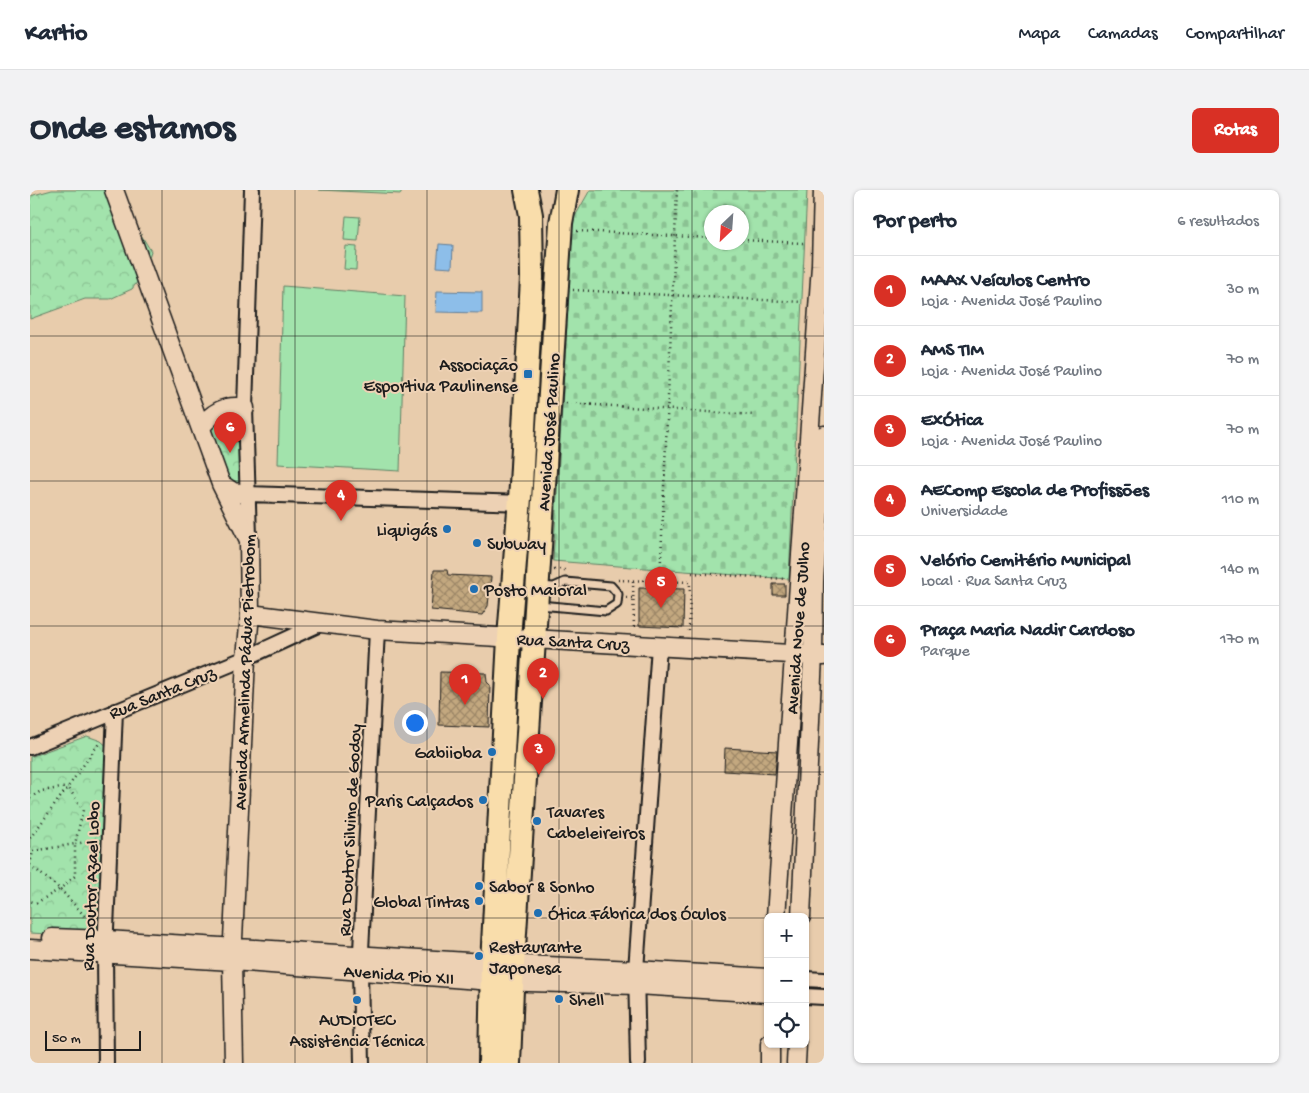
<!DOCTYPE html>
<html lang="pt">
<head>
<meta charset="utf-8">
<style>
	body { margin:0; font-family:"Gochi Hand",sans-serif; background:#f2f2f3; color:#1f2937 }
	.controls { position:absolute; right:15px; bottom:15px; display:grid; overflow:hidden; border-radius:8px; box-shadow:0 1px 4px #0004 }
	.controls button { width:45px; height:45px; display:grid; place-items:center; padding:0; border:0; border-bottom:1px solid #e0e1e3; background:#fff; color:#1f2937; font:25px sans-serif }
	.compass { position:absolute; left:674px; top:15px; width:45px; height:45px; border-radius:50%; background:#fff; box-shadow:0 1px 4px #0004; rotate:205deg }
	.scale { position:absolute; left:15px; bottom:12px; width:96px; box-sizing:border-box; padding-left:5px; border:2px solid #1c1c1c; border-top:0; font-size:14px; line-height:18px; white-space:nowrap; color:#1c1c1c; -webkit-text-stroke:4px #edd1b4; paint-order:stroke }
	.you { position:absolute; left:384px; top:532px; width:18px; height:18px; margin:-12px; border:4px solid #fff; border-radius:50%; background:#1a73e8; box-shadow:0 0 0 8px #1a73e833 }
	.badge { display:grid; place-items:center; width:32px; height:32px; border-radius:50%; background:#d93025; color:#fff; font-size:16px; font-weight:700 }
	.pin { position:absolute; translate:-50% -41px; filter:drop-shadow(0 1px 2px #0008) }
	.pin::after { content:''; position:absolute; top:26px; width:18px; height:15px; background:inherit; clip-path:polygon(0 0,100% 0,50% 100%) }
	.list { margin:0; padding:0; list-style:none }
	h2 { display:flex; justify-content:space-between; align-items:center; height:65px; margin:0; padding:0 20px; font-size:21px }
	h2 small { font-size:16px; font-weight:400; color:#747a83 }
	.list li { display:grid; grid-template-columns:32px 1fr auto; gap:15px; align-items:center; box-sizing:border-box; height:70px; padding:0 20px; border-top:1px solid #e0e1e3 }
	.list b { display:block; font-size:19px; white-space:nowrap }
	.list p { margin:0; font-size:16px; white-space:nowrap; color:#747a83 }
	.list em { font-size:16px; font-style:normal; color:#747a83 }
	.icon { flex:none; width:28px; height:28px; fill:none; stroke:currentColor; stroke-width:2; stroke-linecap:round; stroke-linejoin:round }
	.map { position:relative; flex:none; width:794px; height:873px; overflow:hidden; border-radius:8px }
	header { display:flex; align-items:center; gap:30px; box-sizing:border-box; height:70px; padding:0 25px; background:#fff; border-bottom:1px solid #e0e1e3 }
	header strong { font-size:24px }
	nav { display:flex; gap:28px; margin-inline-start:auto; font-size:18px }
	.intro { display:flex; align-items:center; justify-content:space-between; box-sizing:border-box; height:120px; padding:0 30px }
	h1 { margin:0; font-size:35px }
	.button { padding:12px 22px; border-radius:8px; background:#d93025; color:#fff; font-size:18px; font-weight:700 }
	main { display:flex; gap:30px; padding:0 30px }
	aside { flex:1; background:#fff; border-radius:8px; box-shadow:0 1px 4px #0004 }
	.map>svg:first-child { display:block }
	.green { fill:#a2e3ac; stroke:#5f8064 }
	.forest { fill:url(#forest-crowns); stroke:#5f8064 }
	.cemetery { fill:url(#cemetery-stones); stroke:#5f8064; fill-rule:evenodd }
	.water { fill:#8dbee9; stroke:#607d97 }
	.building { fill:url(#building-cross-hatch); stroke:#1c1c1c }
	.lines { fill:none; stroke-linecap:round; stroke-linejoin:round }
	.service-casing { stroke:#1c1c1c; stroke-width:11 }
	.minor-casing { stroke:#1c1c1c; stroke-width:18 }
	.tertiary-casing { stroke:#1c1c1c; stroke-width:21 }
	.primary-casing { stroke:#1c1c1c; stroke-width:26 }
	.path { stroke:#1c1c1c; stroke-width:2.5; stroke-dasharray:1 4; stroke-linecap:butt }
	.service { stroke:#edd1b4; stroke-width:7 }
	.minor { stroke:#edd1b4; stroke-width:14 }
	.tertiary { stroke:#edd1b4; stroke-width:18 }
	.primary { stroke:#f9ddab; stroke-width:22 }
	.grid { fill:none; stroke:#1c1c1c; stroke-width:1; stroke-opacity:0.55 }
	.poi-dot { fill:#1f6fb2; stroke:#edd1b4; stroke-width:2 }
	.labels { text-anchor:middle; stroke-width:4; stroke-linejoin:round; paint-order:stroke }
	.poi-label { font-size:18px; fill:#1c1c1c; stroke:#edd1b4; text-anchor:start }
	.street-label { font-size:18px; fill:#1c1c1c; stroke:#edd1b4 }
</style>
</head>
<body>
<header>
<strong>Kartio</strong>
<nav><a>Mapa</a><a>Camadas</a><a>Compartilhar</a></nav>
</header>
<div class="intro"><h1>Onde estamos</h1><a class="button">Rotas</a></div>
<main>
<div class="map">
<svg width="794" height="873" viewBox="0 0 794 873">
	<defs>
		<pattern id="forest-crowns" width="20" height="18" patternUnits="userSpaceOnUse" patternTransform="scale(1.25)"><rect width="20" height="18" fill="#a2e3ac"/><path d="M2 6a3 3 0 1 1 6 0M12 15a3 3 0 1 1 6 0" fill="none" stroke="#8bc293"/></pattern>
		<pattern id="cemetery-stones" width="16" height="16" patternUnits="userSpaceOnUse" patternTransform="scale(1.25)"><rect width="16" height="16" fill="#a2e3ac"/><path d="M2 7V4a2 2 0 0 1 4 0v3zM10 15v-3a2 2 0 0 1 4 0v3z" fill="#8bc293"/></pattern>
		<pattern id="building-cross-hatch" width="8" height="8" patternUnits="userSpaceOnUse" patternTransform="scale(1.25)"><rect width="8" height="8" fill="#c3a87f"/><path d="M0 0l8 8M0 8l8-8" fill="none" stroke="#9e8867"/></pattern>
	</defs>
	<rect width="100%" height="100%" fill="#e8ccac"/>
	<filter id="ink" filterUnits="userSpaceOnUse"><feTurbulence type="fractalNoise" baseFrequency=".02" numOctaves="2"/><feDisplacementMap in="SourceGraphic" scale="10" xChannelSelector="R" yChannelSelector="G"/><feConvolveMatrix kernelMatrix="1 2 1 2 8 2 1 2 1" color-interpolation-filters="sRGB"/></filter>
	<g filter="url(#ink)">
		<path class="green" d="M 289,0 L 371,0 L 371,4 Z
			M 316,26 L 330,27 L 328,51 L 314,50 Z
			M 316,56 L 327,57 L 326,80 L 314,79 Z
			M 253,96 L 375,106 L 370,281 L 248,274 Z"/>
		<path class="forest" d="M 22,0 L 74,0 C 92,9 110,44 121,61 L 114,83 L 102,99 L 80,109 L 55,109 L 0,129 L 0,6 Z
			M 211,221 L 212,300 L 200,297 L 178,234 Z
			M 57,546 L 71,551 L 79,558 L 74,747 L 0,743 L 0,567 Z"/>
		<path class="cemetery" d="M 560,0 L 777,0 L 759,389 L 523,371 L 543,30 ZM 682,22 L 712,22 L 712,52 L 682,52 Z"/>
		<path class="water" d="M 409,54 L 423,55 L 422,78 L 407,77 Z
			M 407,101 L 452,102 L 452,123 L 406,122 Z"/>
		<path class="building" d="M 404,380 L 417,380 L 418,385 L 461,387 L 458,416 L 452,425 L 401,420 Z
			M 743,394 L 755,394 L 755,405 L 743,405 Z
			M 609,398 L 654,399 L 653,438 L 609,436 Z
			M 410,482 L 456,483 L 457,492 L 460,495 L 459,537 L 409,535 Z
			M 695,558 L 747,561 L 745,584 L 694,581 Z"/>
		<g class="lines">
			<g class="service-casing">
				<path id="service" d="M 509,415 L 576,421 L 587,414 L 588,404 L 581,396 L 535,392 L 524,397 L 509,396"/>
			</g>
			<g class="minor-casing">
				<path id="minor" d="M 217,304 L 490,313
					M 219,347 L 215,218 L 222,0
					M 0,557 L 216,468 L 292,433
					M 775,789 L 794,790
					M 775,806 L 794,807
					M 76,873 L 75,763 L 85,521
					M 332,873 L 330,781 L 347,440
					M 608,873 L 606,780 L 629,456"/>
			</g>
			<g class="tertiary-casing">
				<path id="tertiary" d="M 84,0 L 191,294 L 219,350 L 220,424 L 216,468 L 202,771 L 204,873
					M 171,237 C 183,222 196,214 215,218
					M 191,294 L 203,302 L 217,304
					M 220,424 L 347,440 L 794,466
					M 746,727 L 791,75 L 793,0
					M 771,727 L 783,465 L 784,391 L 794,245
					M 22,748 L 76,750 L 471,774 L 606,780 L 738,788
					M 0,759 L 202,771 L 462,791 L 607,795 L 738,803
					M 740,854 L 740,873
					M 766,873 L 767,854"/>
			</g>
			<g class="primary-casing">
				<path id="primary" d="M 460,873 L 462,774 L 479,448 L 491,295 L 502,88 L 501,25 L 496,0
					M 479,873 L 483,774 L 531,33 L 537,0"/>
			</g>
			<path class="path" d="M 547,41 L 682,48
				M 712,50 L 774,53
				M 543,100 L 772,112
				M 536,213 L 725,225
				M 524,380 L 530,379 L 538,381
				M 662,383 L 755,389
				M 588,390 L 660,392 L 659,443
				M 603,391 L 604,440
				M 630,391 L 647,0
				M 596,408 L 604,408
				M 0,608 L 11,601 L 38,597
				M 0,648 L 38,597
				M 66,650 L 45,654 L 53,620 L 38,597 L 70,552
				M 0,657 L 3,661 L 45,654 L 45,686 L 30,699 L 62,734
				M 0,675 L 30,699 L 6,713 L 0,711
				M 0,675 L 3,661"/>
			<use href="#service" class="service"/>
			<use href="#minor" class="minor"/>
			<use href="#tertiary" class="tertiary"/>
			<use href="#primary" class="primary"/>
		</g>
	</g>
	<path class="grid" d="M 132,0 L 132,873M 265,0 L 265,873M 397,0 L 397,873M 529,0 L 529,873M 662,0 L 662,873M 0,146 L 794,146M 0,291 L 794,291M 0,436 L 794,436M 0,582 L 794,582M 0,728 L 738,728M 775,728 L 794,728"/>
	<g class="poi-dot">
		<rect x="493" y="179" width="10" height="10" rx="2.5"/>
		<circle cx="417" cy="339" r="5"/>
		<circle cx="447" cy="353" r="5"/>
		<circle cx="444" cy="399" r="5"/>
		<circle cx="462" cy="562" r="5"/>
		<circle cx="453" cy="610" r="5"/>
		<circle cx="507" cy="631" r="5"/>
		<circle cx="449" cy="696" r="5"/>
		<circle cx="449" cy="711" r="5"/>
		<circle cx="508" cy="723" r="5"/>
		<circle cx="449" cy="766" r="5"/>
		<circle cx="529" cy="809" r="5"/>
		<circle cx="327" cy="810" r="5"/>
	</g>
	<g class="labels">
		<g class="poi-label">
			<text x="488" y="180" text-anchor="end">Associação<tspan x="488" dy="21">Esportiva Paulinense</tspan></text>
			<text x="407" y="345" text-anchor="end">Liquigás</text>
			<text x="457" y="359">Subway</text>
			<text x="454" y="405">Posto Maioral</text>
			<text x="452" y="568" text-anchor="end">Gabiioba</text>
			<text x="443" y="616" text-anchor="end">Paris Calçados</text>
			<text x="517" y="627">Tavares<tspan x="517" dy="21">Cabeleireiros</tspan></text>
			<text x="459" y="702">Sabor &amp; Sonho</text>
			<text x="439" y="717" text-anchor="end">Global Tintas</text>
			<text x="518" y="729">Ótica Fábrica dos Óculos</text>
			<text x="459" y="762">Restaurante<tspan x="459" dy="21">Japonesa</tspan></text>
			<text x="539" y="815">Shell</text>
			<text x="327" y="835" text-anchor="middle">AUDIOTEC<tspan x="327" dy="21">Assistência Técnica</tspan></text>
		</g>
		<g class="street-label">
			<text transform="translate(518 242) rotate(-86)" y="6">Avenida José Paulino</text>
			<text transform="translate(767 438) rotate(-86)" y="6">Avenida Nove de Julho</text>
			<text transform="translate(543 451) rotate(3)" y="6">Rua Santa Cruz</text>
			<text transform="translate(214 482) rotate(-88)" y="6">Avenida Armelinda Pádua Pietrobom</text>
			<text transform="translate(132 502) rotate(-22)" y="6">Rua Santa Cruz</text>
			<text transform="translate(319 640) rotate(-87)" y="6">Rua Doutor Silvino de Godoy</text>
			<text transform="translate(60 696) rotate(-88)" y="6">Rua Doutor Azael Lobo</text>
			<text transform="translate(369 784) rotate(4)" y="6">Avenida Pio XII</text>
		</g>
	</g>
</svg>
<div class="controls">
<button>+</button>
<button>−</button>
<button><svg class="icon" aria-label="locate" viewBox="0 0 24 24"><circle cx="12" cy="12" r="6"/><path d="M12 2v4M12 18v4M2 12h4M18 12h4"/></svg></button>
</div>
<svg class="compass" viewBox="-18 -18 36 36"><path d="M0-13l5 13h-10z" fill="#e53935"/><path d="M0 13l5-13h-10z" fill="#747a83"/></svg>
<div class="scale">50 m</div>
<div class="you"></div>
<div class="pin badge" style="left:435px;top:515px">1</div>
<div class="pin badge" style="left:513px;top:509px">2</div>
<div class="pin badge" style="left:509px;top:585px">3</div>
<div class="pin badge" style="left:311px;top:331px">4</div>
<div class="pin badge" style="left:631px;top:418px">5</div>
<div class="pin badge" style="left:200px;top:263px">6</div>
</div>
<aside>
<h2>Por perto<small>6 resultados</small></h2>
<ul class="list">
<li><span class="badge">1</span><div><b>MAAX Veículos Centro</b><p>Loja · Avenida José Paulino</p></div><em>30 m</em></li>
<li><span class="badge">2</span><div><b>AMS TIM</b><p>Loja · Avenida José Paulino</p></div><em>70 m</em></li>
<li><span class="badge">3</span><div><b>ExÓtica</b><p>Loja · Avenida José Paulino</p></div><em>70 m</em></li>
<li><span class="badge">4</span><div><b>AEComp Escola de Profissões</b><p>Universidade</p></div><em>110 m</em></li>
<li><span class="badge">5</span><div><b>Velório Cemitério Municipal</b><p>Local · Rua Santa Cruz</p></div><em>140 m</em></li>
<li><span class="badge">6</span><div><b>Praça Maria Nadir Cardoso</b><p>Parque</p></div><em>170 m</em></li>
</ul>
</aside>
</main>
</body>
</html>
